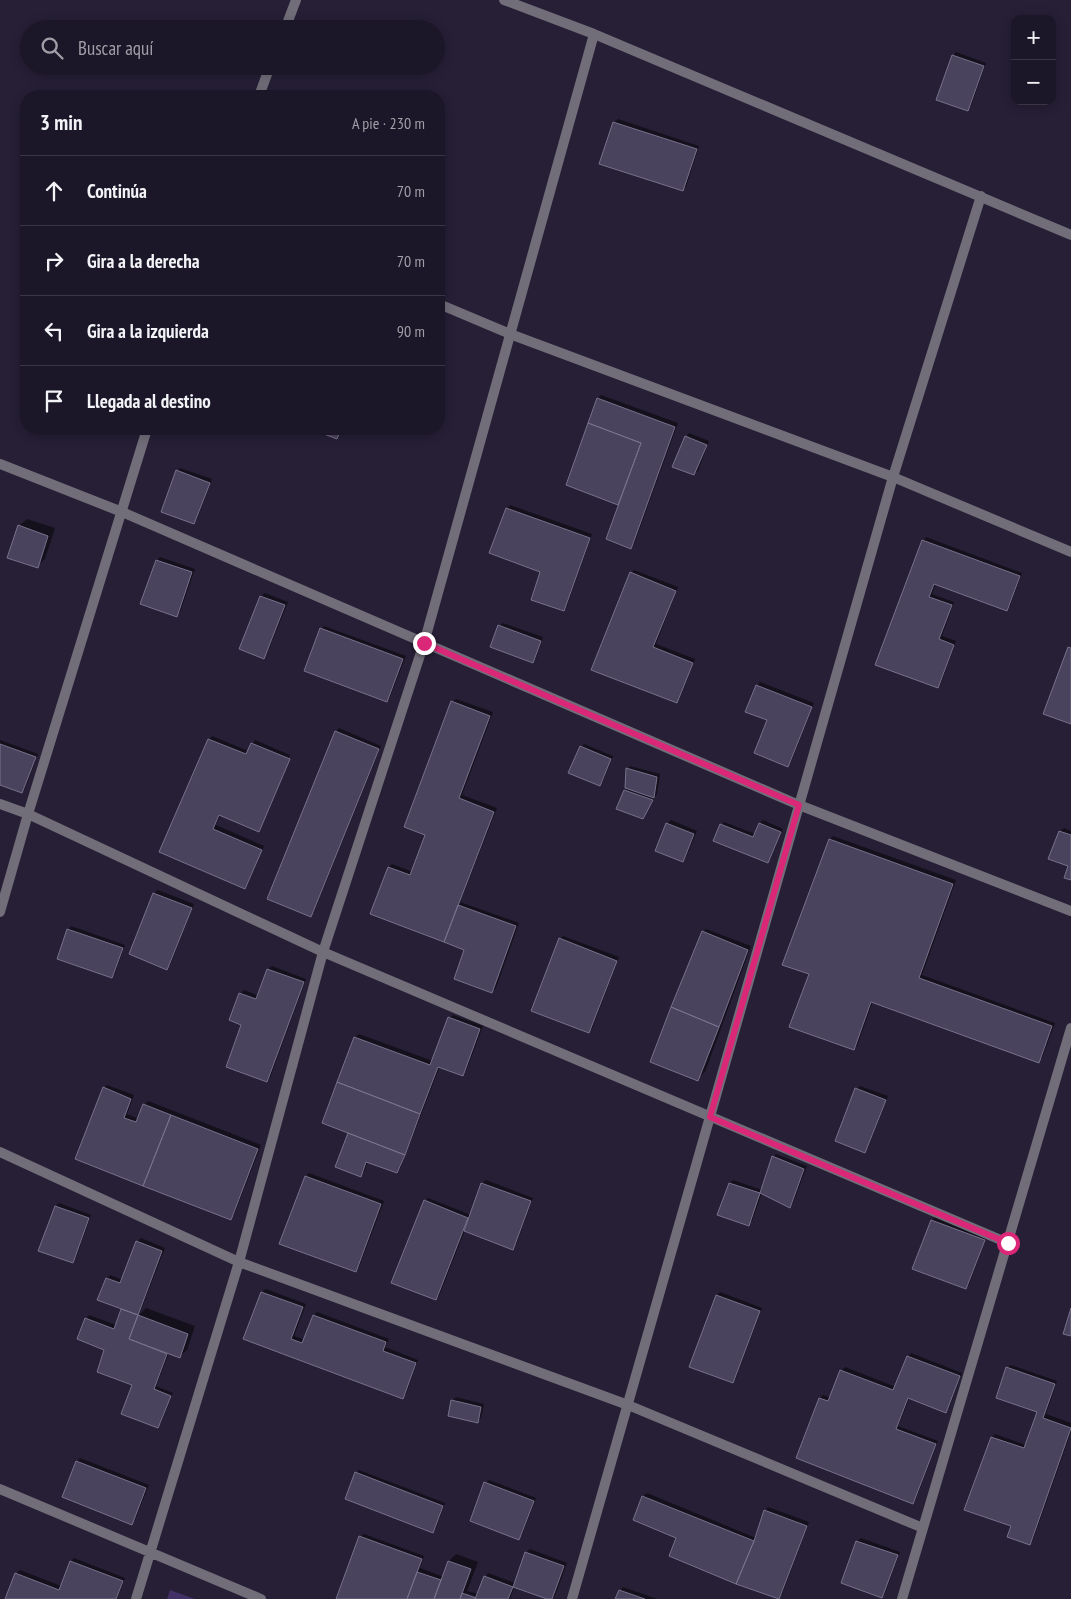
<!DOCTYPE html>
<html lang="es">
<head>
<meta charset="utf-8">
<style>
	body { margin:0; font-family:"PT Sans Narrow",sans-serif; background:#252030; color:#f1f3f6 }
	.controls { position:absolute; right:15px; top:15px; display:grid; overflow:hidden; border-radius:10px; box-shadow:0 2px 12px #0003 }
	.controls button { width:45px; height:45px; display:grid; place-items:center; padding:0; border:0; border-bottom:1px solid #3a3645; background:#1c1728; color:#f1f3f6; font:25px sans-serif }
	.stop { position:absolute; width:15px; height:15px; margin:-11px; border:4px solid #db2777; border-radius:50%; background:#fff }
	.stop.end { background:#db2777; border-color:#fff; box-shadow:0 1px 5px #0008 }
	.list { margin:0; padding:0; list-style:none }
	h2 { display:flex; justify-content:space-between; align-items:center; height:65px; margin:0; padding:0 20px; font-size:21px }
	h2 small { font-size:16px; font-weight:400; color:#a09fa8 }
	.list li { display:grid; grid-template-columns:32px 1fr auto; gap:15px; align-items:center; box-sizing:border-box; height:70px; padding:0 20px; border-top:1px solid #3a3645 }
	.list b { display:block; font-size:19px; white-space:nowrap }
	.list em { font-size:16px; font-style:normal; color:#a09fa8 }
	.icon { flex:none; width:28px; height:28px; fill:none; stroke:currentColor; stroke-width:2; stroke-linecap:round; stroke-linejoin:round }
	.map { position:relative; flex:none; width:1071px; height:1599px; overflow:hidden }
	.search { position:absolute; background:#1c1728; box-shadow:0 2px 12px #0003; left:20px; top:20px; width:425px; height:55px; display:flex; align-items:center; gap:12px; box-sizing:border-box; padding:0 18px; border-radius:28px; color:#a09fa8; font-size:19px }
	.panel { position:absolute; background:#1c1728; box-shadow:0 2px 12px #0003; left:20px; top:90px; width:425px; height:345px; border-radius:20px }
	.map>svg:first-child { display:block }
	.green { fill:#423066 }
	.shadow { fill:#0007 }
	.building { fill:#4a435d; stroke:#78718d }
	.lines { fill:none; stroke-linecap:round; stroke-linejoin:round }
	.minor { stroke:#716e7a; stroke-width:10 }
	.route { stroke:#db2777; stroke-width:6 }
</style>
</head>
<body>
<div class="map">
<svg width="1071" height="1599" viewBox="0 0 1071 1599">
	<rect width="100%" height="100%" fill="#261f36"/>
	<path class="green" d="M 170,1590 L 195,1599 L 167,1599 Z"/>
	<path class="shadow" d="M 956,52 L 986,63 L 971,106 L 968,109 L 953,56 Z
		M 618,119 L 699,146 L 686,187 L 682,190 L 601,163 L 614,122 Z
		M 601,395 L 678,423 L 634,544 L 630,547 L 620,504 L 568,485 L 598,398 Z
		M 314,429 L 342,429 L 337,437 Z
		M 689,433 L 709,441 L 698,471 L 694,474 L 686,437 Z
		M 180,468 L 212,479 L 197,519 L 194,522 L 177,471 Z
		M 510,505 L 592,534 L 567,606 L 563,610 L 542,571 L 491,553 L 507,508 Z
		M 27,519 L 55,528 L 45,559 L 37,566 L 19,526 Z
		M 926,537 L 1022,573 L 1010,606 L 1007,610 L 936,583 L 932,594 L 954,602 L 942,636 L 956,641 L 941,683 L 938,687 L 923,541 Z
		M 160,557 L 195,569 L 180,612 L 177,615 L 157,560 Z
		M 634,570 L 678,587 L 656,644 L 695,659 L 680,698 L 676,702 L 593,669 L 631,573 Z
		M 265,593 L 288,602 L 267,654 L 264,657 L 241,648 L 261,596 Z
		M 503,623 L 543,637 L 536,658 L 533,661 L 499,626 Z
		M 324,626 L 406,656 L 390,697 L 387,701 L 321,629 Z
		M 760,682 L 814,703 L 791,762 L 788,766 L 757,686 Z
		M 456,699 L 493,712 L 462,795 L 497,808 L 460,902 L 519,923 L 496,988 L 492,992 L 466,949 L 389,867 L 392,864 L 413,872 L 427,834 L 452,702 Z
		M 339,728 L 381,746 L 314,912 L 311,915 L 336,732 Z
		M 212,736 L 248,751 L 255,740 L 290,755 L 259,830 L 221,814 L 216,825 L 264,846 L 248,884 L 245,888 L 161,852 L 209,740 Z
		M 0,740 L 38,754 L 25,789 L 22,792 L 0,784 Z
		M 584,744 L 613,756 L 603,781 L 599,784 L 581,747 Z
		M 630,766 L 660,774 L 657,794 L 643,817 L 625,790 L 628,787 L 627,769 Z
		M 671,820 L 697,831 L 686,857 L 682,861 L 657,850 L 668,823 Z
		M 763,820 L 783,829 L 771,858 L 768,862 L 721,825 L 724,822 L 755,834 L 760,823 Z
		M 1064,828 L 1071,831 L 1071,879 L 1070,865 L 1050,858 L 1060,831 Z
		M 833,836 L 956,880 L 922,975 L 1055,1023 L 1042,1058 L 1038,1061 L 873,1001 L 857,1046 L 853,1049 L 810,974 L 830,839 Z
		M 158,890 L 194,904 L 170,965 L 167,968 L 131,954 L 154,893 Z
		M 71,926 L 125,945 L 115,973 L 112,976 L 68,930 Z
		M 706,929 L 751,946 L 705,1072 L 697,1079 L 703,932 Z
		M 563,936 L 619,957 L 592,1029 L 588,1032 L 560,939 Z
		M 272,966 L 306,979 L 270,1078 L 267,1081 L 242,1024 L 240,994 L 244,990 L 259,996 L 268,969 Z
		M 453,1015 L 483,1026 L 466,1071 L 462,1075 L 440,1066 L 400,1169 L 397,1172 L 368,1161 L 364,1172 L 360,1175 L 350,1132 L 323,1122 L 355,1037 L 359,1034 L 433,1061 L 449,1018 Z
		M 107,1085 L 134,1095 L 127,1114 L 139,1119 L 144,1105 L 148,1101 L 261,1145 L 234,1215 L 231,1218 L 76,1158 L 104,1088 Z
		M 860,1086 L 888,1096 L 868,1148 L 865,1151 L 857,1089 Z
		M 776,1154 L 807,1166 L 793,1203 L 789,1206 L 762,1193 L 752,1221 L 748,1224 L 719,1214 L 730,1183 L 733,1180 L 762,1190 L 773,1157 Z
		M 309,1173 L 384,1201 L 359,1267 L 356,1271 L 306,1176 Z
		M 486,1180 L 533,1198 L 516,1245 L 512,1248 L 465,1230 L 439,1296 L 436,1299 L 425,1201 L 428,1198 L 471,1215 L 482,1183 Z
		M 59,1203 L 91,1215 L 76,1258 L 72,1261 L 56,1206 Z
		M 935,1217 L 987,1236 L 969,1285 L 966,1288 L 932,1220 Z
		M 141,1238 L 165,1248 L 139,1315 L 146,1308 L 195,1326 L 187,1350 L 179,1357 L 169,1353 L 156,1386 L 173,1393 L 161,1423 L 158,1426 L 133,1384 L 106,1349 L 86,1319 L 89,1315 L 116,1325 L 123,1308 L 107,1278 L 110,1275 L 123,1280 L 137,1242 Z
		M 266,1289 L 306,1304 L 294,1336 L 305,1340 L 314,1315 L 317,1312 L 389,1339 L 385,1347 L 418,1360 L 406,1394 L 402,1397 L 245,1338 L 262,1292 Z
		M 720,1292 L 762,1308 L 736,1378 L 733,1382 L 691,1366 L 717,1295 Z
		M 911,1353 L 962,1373 L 949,1408 L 946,1411 L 910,1397 L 898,1426 L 938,1441 L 916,1499 L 913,1502 L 820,1398 L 823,1395 L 831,1398 L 841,1371 L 845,1367 L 896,1387 L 908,1357 Z
		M 1011,1365 L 1057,1381 L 1046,1414 L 1071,1423 L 1071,1432 L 1033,1540 L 1030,1544 L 1012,1526 L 992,1437 L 995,1434 L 1026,1445 L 1038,1412 L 1007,1368 Z
		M 456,1397 L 484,1404 L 481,1418 L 477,1421 L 452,1401 Z
		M 80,1458 L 149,1485 L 135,1520 L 132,1523 L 77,1462 Z
		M 359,1470 L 445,1503 L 436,1528 L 432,1532 L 356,1473 Z
		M 489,1480 L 536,1498 L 522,1535 L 519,1538 L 486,1483 Z
		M 647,1493 L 756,1538 L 765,1511 L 768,1507 L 809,1522 L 782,1594 L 778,1598 L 678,1537 L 634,1519 L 643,1496 Z
		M 364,1534 L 424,1556 L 420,1568 L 444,1577 L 449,1561 L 456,1554 L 478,1562 L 467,1591 L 478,1594 L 485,1577 L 488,1573 L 515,1583 L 526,1553 L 530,1549 L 567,1563 L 555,1596 L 552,1599 L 515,1586 L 510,1599 L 482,1599 L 466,1593 L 466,1596 L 475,1599 L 337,1599 L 360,1537 Z
		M 861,1538 L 900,1552 L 885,1593 L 882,1597 L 843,1582 L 857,1541 Z
		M 74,1558 L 125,1578 L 117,1599 L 6,1599 L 16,1574 L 20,1570 L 61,1586 L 71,1561 Z
		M 623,1587 L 657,1599 L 617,1599 L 620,1591 Z"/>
	<path class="building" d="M 952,55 L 984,66 L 968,111 L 936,100 Z
		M 613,122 L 697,149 L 683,191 L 599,164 Z
		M 597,398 L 675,427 L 631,549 L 606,539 L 641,443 L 588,423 Z
		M 588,423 L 641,443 L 618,505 L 566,485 Z
		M 311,429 L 341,429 L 337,439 Z
		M 685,436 L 707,445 L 694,475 L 672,467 Z
		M 176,470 L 210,483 L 194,524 L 161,512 Z
		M 506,508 L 590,538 L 564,611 L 531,600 L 540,572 L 489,553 Z
		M 18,525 L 48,536 L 38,568 L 7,558 Z
		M 922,540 L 1020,576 L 1007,611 L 934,584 L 929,597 L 952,605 L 939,639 L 954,645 L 938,688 L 875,665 Z
		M 156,560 L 192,572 L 177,617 L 140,604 Z
		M 630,572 L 676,591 L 653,647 L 693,663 L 677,703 L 591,670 Z
		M 260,596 L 285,605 L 264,659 L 239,649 Z
		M 498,625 L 541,641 L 533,663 L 490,647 Z
		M 320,628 L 403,659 L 387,702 L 304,671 Z
		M 1068,647 L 1071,648 L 1071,724 L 1043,714 Z
		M 756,685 L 812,707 L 788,767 L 754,753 L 767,720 L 745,712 Z
		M 451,701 L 490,716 L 459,798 L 494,812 L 444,942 L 370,914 L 388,867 L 410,875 L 425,835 L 404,827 Z
		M 335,731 L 379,749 L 311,917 L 267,899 Z
		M 208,739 L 246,754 L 251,743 L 290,759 L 259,832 L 219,815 L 213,829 L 262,850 L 245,889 L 159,852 Z
		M 0,744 L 36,757 L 22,793 L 0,785 Z
		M 580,746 L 611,759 L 600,786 L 568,773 Z
		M 626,768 L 657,777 L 654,798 L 625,788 Z
		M 624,790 L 653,800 L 643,819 L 616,809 Z
		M 666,823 L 694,834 L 683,862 L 655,851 Z
		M 759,823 L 781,832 L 768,863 L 713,841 L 720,824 L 753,837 Z
		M 1059,831 L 1071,835 L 1071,880 L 1064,878 L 1068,866 L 1048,859 Z
		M 829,839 L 953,884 L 919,978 L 1052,1026 L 1039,1063 L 871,1002 L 854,1050 L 789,1027 L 809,974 L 782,965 Z
		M 153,893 L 192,908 L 167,970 L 129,954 Z
		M 458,905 L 516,926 L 492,993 L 454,979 L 464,950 L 444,942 Z
		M 67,929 L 123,948 L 112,978 L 57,959 Z
		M 702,931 L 748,950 L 719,1027 L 671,1007 Z
		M 559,938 L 617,961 L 589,1033 L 531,1011 Z
		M 267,969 L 304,982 L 267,1082 L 226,1067 L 241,1025 L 229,1020 L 239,993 L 256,999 Z
		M 671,1007 L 719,1027 L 698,1081 L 650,1062 Z
		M 448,1017 L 480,1029 L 463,1076 L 438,1067 L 420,1114 L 337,1082 L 354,1037 L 430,1065 Z
		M 337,1082 L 420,1114 L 405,1155 L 322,1123 Z
		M 103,1087 L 131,1099 L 124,1118 L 136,1122 L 143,1104 L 171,1115 L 143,1186 L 75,1159 Z
		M 855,1088 L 886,1100 L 865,1153 L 835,1141 Z
		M 171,1115 L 258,1149 L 231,1220 L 143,1186 Z
		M 348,1133 L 405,1155 L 397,1173 L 366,1162 L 361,1177 L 335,1167 Z
		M 772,1156 L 804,1169 L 790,1208 L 760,1193 Z
		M 305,1176 L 381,1204 L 356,1272 L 279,1244 Z
		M 481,1183 L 531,1201 L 513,1250 L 464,1231 Z
		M 729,1183 L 760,1193 L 749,1226 L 717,1215 Z
		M 424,1200 L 468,1218 L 436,1300 L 391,1283 Z
		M 55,1206 L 89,1218 L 73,1263 L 38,1251 Z
		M 931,1220 L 985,1240 L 966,1289 L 912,1269 Z
		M 136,1241 L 162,1251 L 138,1315 L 97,1300 L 106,1278 L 120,1283 Z
		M 261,1292 L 303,1307 L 291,1339 L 302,1343 L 313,1315 L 386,1342 L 383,1351 L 416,1363 L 403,1399 L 243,1339 Z
		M 716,1295 L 760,1311 L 733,1383 L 689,1367 Z
		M 1071,1308 L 1071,1336 L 1063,1334 Z
		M 121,1309 L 138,1315 L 129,1339 L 167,1354 L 154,1389 L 171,1396 L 158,1428 L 121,1414 L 132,1385 L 97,1372 L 104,1350 L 77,1339 L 85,1318 L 114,1329 Z
		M 138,1315 L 188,1334 L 180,1358 L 129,1339 Z
		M 907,1356 L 960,1376 L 946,1413 L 908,1398 L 896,1429 L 936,1444 L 913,1504 L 796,1458 L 819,1398 L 828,1401 L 840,1370 L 893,1390 Z
		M 1006,1367 L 1055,1384 L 1043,1418 L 1071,1428 L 1030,1545 L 1007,1537 L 1011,1526 L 964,1510 L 991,1437 L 1024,1448 L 1037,1412 L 996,1398 Z
		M 451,1400 L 481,1407 L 478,1423 L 448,1416 Z
		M 76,1461 L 146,1488 L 132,1525 L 62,1497 Z
		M 355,1472 L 443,1506 L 433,1533 L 345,1499 Z
		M 484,1482 L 534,1501 L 519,1540 L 470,1521 Z
		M 642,1496 L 754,1541 L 736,1584 L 669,1556 L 676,1538 L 633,1520 Z
		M 764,1510 L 807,1526 L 779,1599 L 736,1584 L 754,1541 Z
		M 359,1536 L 422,1559 L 407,1599 L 336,1599 Z
		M 856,1541 L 898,1555 L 882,1598 L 841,1583 Z
		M 525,1552 L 564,1566 L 552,1599 L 547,1599 L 513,1587 Z
		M 70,1561 L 123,1581 L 116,1599 L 5,1599 L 15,1573 L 59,1590 Z
		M 448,1561 L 471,1569 L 460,1599 L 434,1599 Z
		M 417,1572 L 441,1580 L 434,1599 L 407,1599 Z
		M 484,1576 L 513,1587 L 508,1599 L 475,1599 Z
		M 619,1590 L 645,1599 L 615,1599 Z
		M 462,1593 L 476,1598 L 475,1599 L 460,1599 Z"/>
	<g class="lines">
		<path class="minor" d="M 504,0 L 594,34 L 1071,235
			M 285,29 L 296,0
			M 259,96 L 270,66
			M 439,304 L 510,334 L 893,477 L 1071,552
			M 0,464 L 122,512 L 799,805 L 1071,911
			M 0,804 L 28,814 L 323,952 L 1008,1243
			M 0,912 L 28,814 L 147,429
			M 0,1152 L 239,1262 L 628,1405 L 923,1528
			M 0,1489 L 261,1599
			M 136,1599 L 239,1262 L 323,952 L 424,643 L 594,34
			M 572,1599 L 893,477 L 981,196
			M 902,1599 L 1071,1028"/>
	</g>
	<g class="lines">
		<path class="route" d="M 424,643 L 799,805 L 710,1117 L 1008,1243"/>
	</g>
</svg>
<div class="controls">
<button>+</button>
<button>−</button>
</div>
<div class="stop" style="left:1008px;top:1243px"></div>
<div class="stop end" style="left:424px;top:643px"></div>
<div class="search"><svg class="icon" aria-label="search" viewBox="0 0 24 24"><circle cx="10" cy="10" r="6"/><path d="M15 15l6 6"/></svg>Buscar aquí</div>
<section class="panel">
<h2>3 min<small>A pie · 230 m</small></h2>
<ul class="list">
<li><svg class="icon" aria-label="ahead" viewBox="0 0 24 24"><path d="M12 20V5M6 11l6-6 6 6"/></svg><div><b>Continúa</b></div><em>70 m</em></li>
<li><svg class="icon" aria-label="right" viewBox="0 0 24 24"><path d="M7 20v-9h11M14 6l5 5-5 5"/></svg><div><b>Gira a la derecha</b></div><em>70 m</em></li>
<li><svg class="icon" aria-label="left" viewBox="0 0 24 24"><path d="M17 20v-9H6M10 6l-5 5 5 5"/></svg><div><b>Gira a la izquierda</b></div><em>90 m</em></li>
<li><svg class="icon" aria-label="arrive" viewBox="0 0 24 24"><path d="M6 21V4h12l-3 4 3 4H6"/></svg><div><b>Llegada al destino</b></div></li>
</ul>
</section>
</div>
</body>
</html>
